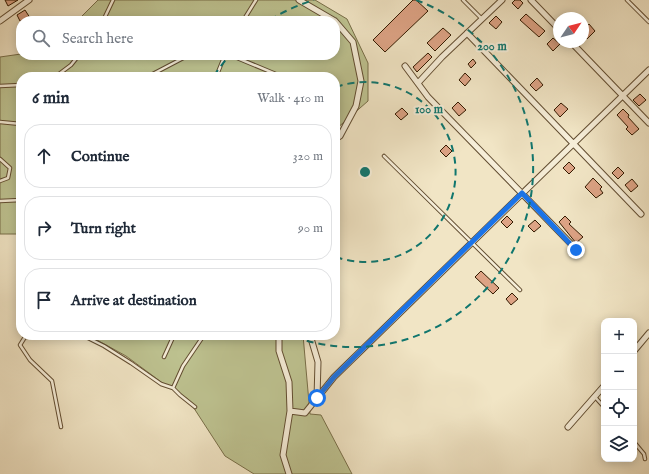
<!DOCTYPE html>
<html lang="en">
<head>
<meta charset="utf-8">
<style>
	body { margin:0; font-family:"IM FELL English",serif; background:#f6f6f7; color:#1f2937 }
	.controls { position:absolute; right:12px; bottom:12px; display:grid; overflow:hidden; border-radius:8px; box-shadow:0 2px 10px #0003 }
	.controls button { width:36px; height:36px; display:grid; place-items:center; padding:0; border:0; border-bottom:1px solid #e0e1e3; background:#fff; color:#1f2937; font:20px sans-serif }
	.compass { position:absolute; left:553px; top:12px; width:36px; height:36px; border-radius:50%; background:#fff; box-shadow:0 2px 10px #0003; rotate:55deg }
	.stop { position:absolute; width:12px; height:12px; margin:-9px; border:3px solid #1a73e8; border-radius:50%; background:#fff }
	.stop.end { background:#1a73e8; border-color:#fff; box-shadow:0 1px 4px #0008 }
	.list { margin:0; padding:0; list-style:none }
	h2 { display:flex; justify-content:space-between; align-items:center; height:52px; margin:0; padding:0 16px; font-size:17px }
	h2 small { font-size:13px; font-weight:400; color:#747a83 }
	.list li { display:grid; grid-template-columns:26px 1fr auto; gap:12px; align-items:center; box-sizing:border-box; height:64px; margin:0 8px 8px; padding:0 8px; border:1px solid #e0e1e3; border-radius:16px }
	.list b { display:block; font-size:15px; white-space:nowrap }
	.list em { font-size:13px; font-style:normal; color:#747a83 }
	.icon { flex:none; width:22px; height:22px; fill:none; stroke:currentColor; stroke-width:2; stroke-linecap:round; stroke-linejoin:round }
	.map { position:relative; flex:none; width:649px; height:474px; overflow:hidden }
	.search { position:absolute; background:#fff; box-shadow:0 2px 10px #0003; left:16px; top:16px; width:324px; height:44px; display:flex; align-items:center; gap:10px; box-sizing:border-box; padding:0 14px; border-radius:16px; color:#747a83; font-size:15px }
	.panel { position:absolute; background:#fff; box-shadow:0 2px 10px #0003; left:16px; top:72px; width:324px; height:268px; border-radius:16px }
	.map>svg:first-child { display:block }
	.green { fill:#bec391; stroke:#786e48 }
	.building { fill:#dda385; stroke:#331a00 }
	.lines { fill:none; stroke-linecap:round; stroke-linejoin:round }
	.service-casing { stroke:#624d31; stroke-width:4.5 }
	.minor-casing { stroke:#624d31; stroke-width:7 }
	.service { stroke:#f6eed9; stroke-width:2.5 }
	.minor { stroke:#f6eed9; stroke-width:5 }
	.route { stroke:#1a73e8; stroke-width:5 }
	.ring { fill:none; stroke:#0f766e; stroke-width:2; stroke-dasharray:7 5 }
	.centre { fill:#0f766e; stroke:#f6eed9; stroke-width:2 }
	.ring-label { font-size:12px; text-anchor:middle; font-weight:bold; fill:#0f766e; stroke:#f6eed9; stroke-width:4; stroke-linejoin:round; paint-order:stroke }
</style>
</head>
<body>
<div class="map">
<svg width="649" height="474" viewBox="0 0 649 474">
	<rect width="100%" height="100%" fill="#f1e5c5"/>
	<filter id="stains"><feTurbulence type="fractalNoise" baseFrequency=".005" numOctaves="4"/><feColorMatrix values="0 0 0 0 .2 0 0 0 0 .09 0 0 0 0 .02 0 0 0 .5 -.17"/></filter>
	<radialGradient id="worn" r=".72"><stop offset=".6" stop-color="#630" stop-opacity="0"/><stop offset="1" stop-color="#630" stop-opacity=".3"/></radialGradient>
	<path class="green" d="M 98,0 L 315,0 L 347,19 L 368,63 L 368,101 L 335,130 L 335,77 L 21,77 L 21,234 L 0,234 L 0,57 L 21,54 L 335,55 L 335,21 L 77,21 Z
		M 88,335 L 303,335 L 310,414 L 321,415 L 352,474 L 254,474 L 225,456 L 188,399 L 168,387 L 126,356 Z"/>
	<path class="building" d="M 5,0 L 18,0 L 8,6 Z
		M 413,0 L 416,0 L 428,11 L 385,52 L 373,40 Z
		M 515,0 L 520,0 L 523,3 L 518,9 L 512,3 Z
		M 25,10 L 32,21 L 20,21 L 17,15 Z
		M 526,14 L 545,31 L 539,37 L 520,20 Z
		M 496,16 L 502,22 L 496,29 L 489,23 Z
		M 589,24 L 595,31 L 587,39 L 583,35 L 583,30 Z
		M 443,28 L 451,35 L 435,51 L 427,43 Z
		M 553,38 L 560,44 L 553,51 L 547,44 Z
		M 428,53 L 432,57 L 417,72 L 413,67 Z
		M 473,59 L 476,63 L 471,68 L 468,64 Z
		M 465,73 L 471,79 L 465,86 L 459,80 Z
		M 537,78 L 543,85 L 536,91 L 530,85 Z
		M 640,94 L 646,100 L 639,106 L 633,100 Z
		M 458,102 L 466,110 L 459,116 L 452,108 Z
		M 561,103 L 568,109 L 560,117 L 554,110 Z
		M 402,108 L 408,114 L 401,120 L 395,114 Z
		M 623,109 L 629,115 L 628,117 L 639,129 L 632,135 L 626,129 L 628,127 L 617,115 Z
		M 446,145 L 452,151 L 446,157 L 440,151 Z
		M 569,162 L 575,168 L 569,174 L 563,168 Z
		M 618,167 L 624,173 L 618,179 L 612,173 Z
		M 593,178 L 602,187 L 600,189 L 603,193 L 596,198 L 585,187 Z
		M 632,179 L 638,186 L 631,192 L 625,185 Z
		M 507,216 L 513,222 L 507,228 L 501,222 Z
		M 565,216 L 571,222 L 569,224 L 583,237 L 576,243 L 559,222 Z
		M 535,220 L 541,226 L 534,232 L 528,226 Z
		M 481,271 L 499,288 L 493,294 L 475,277 Z
		M 512,293 L 518,299 L 511,305 L 506,299 Z"/>
	<g class="lines">
		<g class="service-casing">
			<path id="service" d="M 463,0 L 482,19
				M 627,0 L 649,22
				M 103,21 L 113,0
				M 243,21 L 256,0
				M 230,55 L 283,77
				M 55,77 L 71,65 L 79,55
				M 147,77 L 189,55
				M 216,77 L 225,55
				M 0,86 L 21,85
				M 0,122 L 21,124
				M 335,130 L 339,136
				M 384,156 L 520,290
				M 0,159 L 10,168 L 8,178 L 0,181
				M 0,201 L 21,200
				M 60,335 L 25,337 L 20,345 L 30,360 L 52,381 L 61,427
				M 68,335 L 86,337 L 104,346 L 131,363 L 161,384 L 173,388 L 180,395 L 195,407
				M 164,357 L 174,335
				M 173,388 L 183,366 L 204,335
				M 595,397 L 604,407
				M 634,442 L 644,454 L 645,459"/>
		</g>
		<g class="minor-casing">
			<path id="minor" d="M 299,0 L 335,21
				M 531,0 L 559,29
				M 0,21 L 29,0
				M 335,21 L 353,42 L 361,81 L 356,106 L 340,136 L 335,139
				M 467,33 L 641,214
				M 571,42 L 649,123
				M 405,66 L 428,97 L 577,250
				M 418,83 L 442,57 L 502,0
				M 279,335 L 279,351 L 289,382 L 290,411 L 283,455 L 289,474
				M 310,335 L 318,362 L 317,398
				M 634,351 L 649,333
				M 290,411 L 305,413 L 334,377 L 649,70
				M 568,427 L 604,386"/>
		</g>
		<use href="#service" class="service"/>
		<use href="#minor" class="minor"/>
	</g>
	<g class="lines">
		<path class="route" d="M 317,398 L 334,377 L 522,193 L 576,250"/>
	</g>
	<g class="ring">
		<path d="M336 87A90 90 0 1 1 336 257"/>
		<path d="M214 76A179 179 0 0 1 229 56M270 20A179 179 0 0 1 314 0M416 0A179 179 0 1 1 292 336"/>
	</g>
	<circle cx="365" cy="172" r="6" class="centre"/>
	<g class="ring-label">
		<text x="492" y="50">200 m</text>
		<text x="429" y="113">100 m</text>
	</g>
	<rect width="100%" height="100%" filter="url(#stains)"/>
	<rect width="100%" height="100%" fill="url(#worn)"/>
</svg>
<div class="controls">
<button>+</button>
<button>−</button>
<button><svg class="icon" aria-label="locate" viewBox="0 0 24 24"><circle cx="12" cy="12" r="6"/><path d="M12 2v4M12 18v4M2 12h4M18 12h4"/></svg></button>
<button><svg class="icon" aria-label="layers" viewBox="0 0 24 24"><path d="M12 4l9 5-9 5-9-5zM3 14l9 5 9-5"/></svg></button>
</div>
<svg class="compass" viewBox="-18 -18 36 36"><path d="M0-13l5 13h-10z" fill="#e53935"/><path d="M0 13l5-13h-10z" fill="#747a83"/></svg>
<div class="stop" style="left:317px;top:398px"></div>
<div class="stop end" style="left:576px;top:250px"></div>
<div class="search"><svg class="icon" aria-label="search" viewBox="0 0 24 24"><circle cx="10" cy="10" r="6"/><path d="M15 15l6 6"/></svg>Search here</div>
<section class="panel">
<h2>6 min<small>Walk · 410 m</small></h2>
<ul class="list">
<li><svg class="icon" aria-label="ahead" viewBox="0 0 24 24"><path d="M12 20V5M6 11l6-6 6 6"/></svg><div><b>Continue</b></div><em>320 m</em></li>
<li><svg class="icon" aria-label="right" viewBox="0 0 24 24"><path d="M7 20v-9h11M14 6l5 5-5 5"/></svg><div><b>Turn right</b></div><em>90 m</em></li>
<li><svg class="icon" aria-label="arrive" viewBox="0 0 24 24"><path d="M6 21V4h12l-3 4 3 4H6"/></svg><div><b>Arrive at destination</b></div></li>
</ul>
</section>
</div>
</body>
</html>
